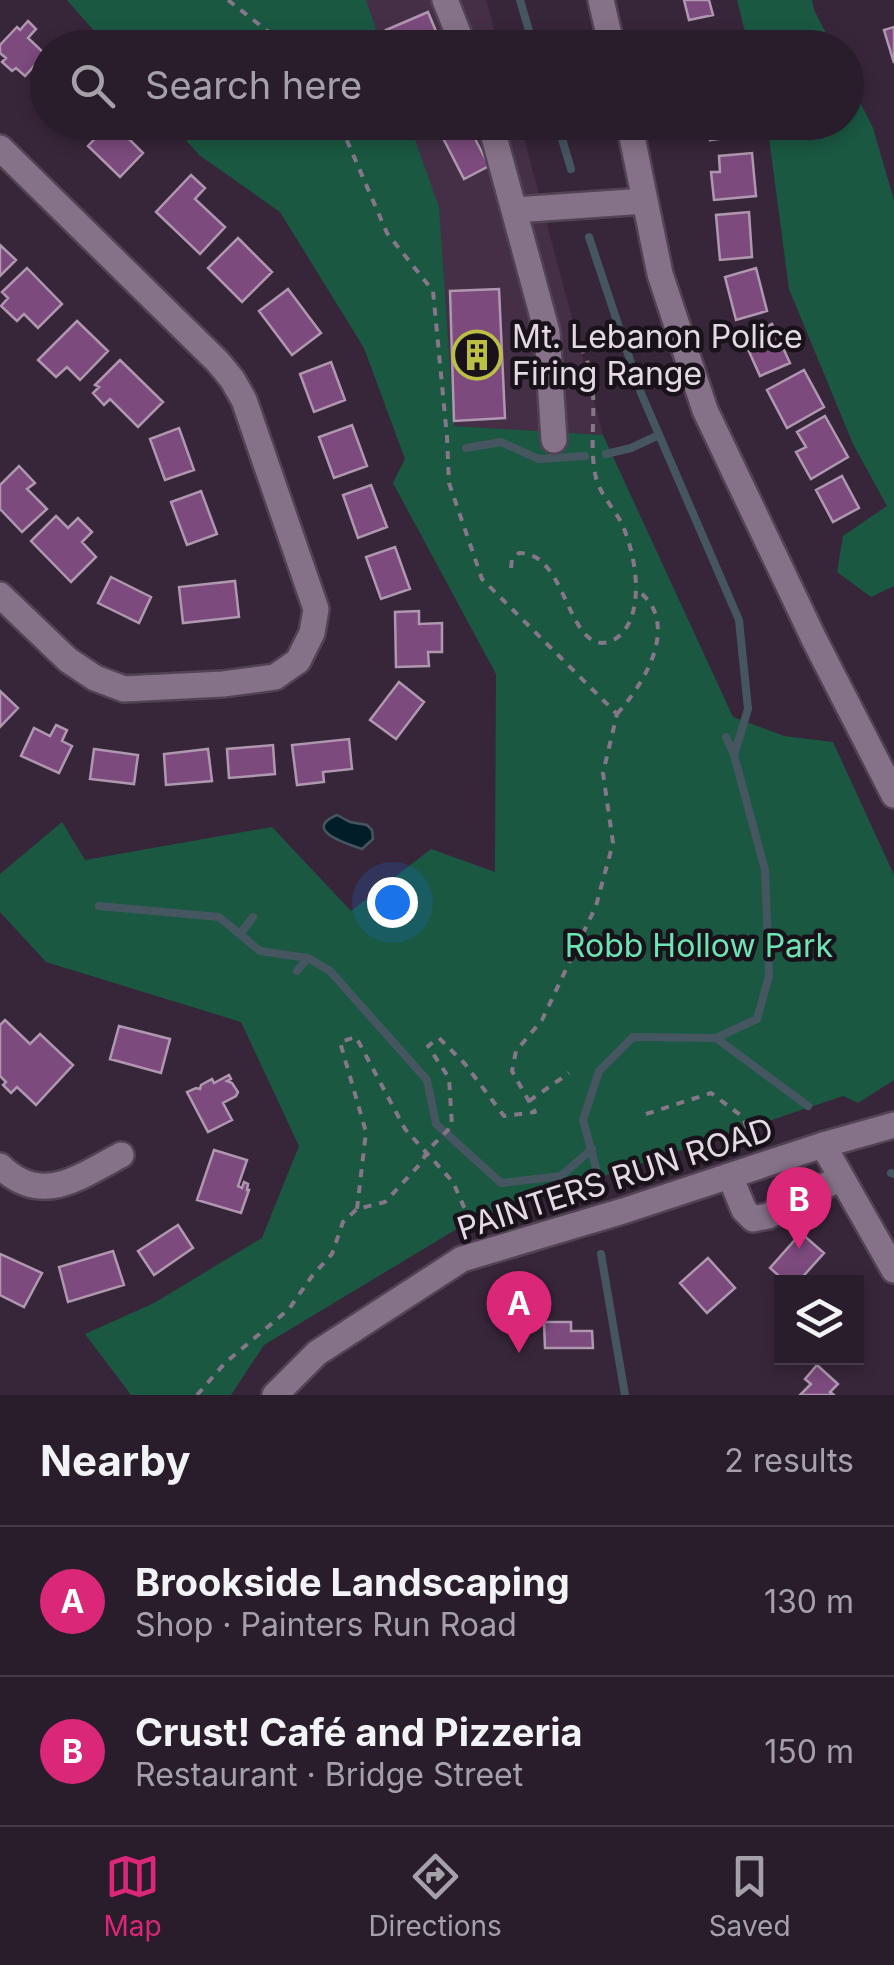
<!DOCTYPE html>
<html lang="en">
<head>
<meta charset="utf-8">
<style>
	body { margin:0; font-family:Inter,sans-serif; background:#352937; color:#f1f3f6 }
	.controls { position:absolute; right:30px; bottom:30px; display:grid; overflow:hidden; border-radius:0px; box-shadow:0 5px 15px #0003 }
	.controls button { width:90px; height:90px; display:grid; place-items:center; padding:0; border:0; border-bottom:2px solid #453a47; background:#291c2b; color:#f1f3f6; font:50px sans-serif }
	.you { position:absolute; left:392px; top:902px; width:35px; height:35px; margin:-25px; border:8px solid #fff; border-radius:50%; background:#1a73e8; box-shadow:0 0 0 15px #1a73e833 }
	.badge { display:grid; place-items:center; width:65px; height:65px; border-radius:50%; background:#db2777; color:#fff; font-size:32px; font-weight:700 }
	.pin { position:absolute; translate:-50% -82px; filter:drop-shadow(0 2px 5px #0008) }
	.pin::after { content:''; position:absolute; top:52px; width:35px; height:30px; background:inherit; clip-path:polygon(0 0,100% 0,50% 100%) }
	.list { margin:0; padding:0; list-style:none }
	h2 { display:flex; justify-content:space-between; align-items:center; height:130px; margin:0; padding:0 40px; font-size:42px }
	h2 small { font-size:32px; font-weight:400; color:#a5a1a9 }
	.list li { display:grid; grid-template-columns:65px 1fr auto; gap:30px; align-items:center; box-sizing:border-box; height:150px; padding:0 40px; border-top:2px solid #453a47 }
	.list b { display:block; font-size:38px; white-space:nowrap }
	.list p { margin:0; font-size:32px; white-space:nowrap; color:#a5a1a9 }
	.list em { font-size:32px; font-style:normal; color:#a5a1a9 }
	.icon { flex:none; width:55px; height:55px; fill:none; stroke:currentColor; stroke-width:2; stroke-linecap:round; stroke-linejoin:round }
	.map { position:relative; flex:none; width:894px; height:1395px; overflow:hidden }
	.search { position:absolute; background:#291c2b; box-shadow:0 5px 15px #0003; left:30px; right:30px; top:30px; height:110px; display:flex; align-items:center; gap:25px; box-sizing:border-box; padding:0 35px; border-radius:55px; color:#a5a1a9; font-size:38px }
	.sheet { height:430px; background:#291c2b }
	nav { display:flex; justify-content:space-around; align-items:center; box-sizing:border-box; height:140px; border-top:2px solid #453a47; background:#291c2b; font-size:28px; color:#a5a1a9 }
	nav a { display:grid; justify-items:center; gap:5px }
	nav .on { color:#db2777 }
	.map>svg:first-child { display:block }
	.built { fill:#442f47 }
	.green { fill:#1a5842 }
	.water { fill:#011e28; stroke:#455661; stroke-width:2.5 }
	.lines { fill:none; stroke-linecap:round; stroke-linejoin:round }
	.stream { stroke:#455661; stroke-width:8 }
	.building { fill:#7c4a7d; stroke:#af98af; stroke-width:2.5 }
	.minor-casing { stroke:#514353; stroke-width:30 }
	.path { stroke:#857787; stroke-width:4; stroke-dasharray:8 8; stroke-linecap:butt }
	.minor { stroke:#867288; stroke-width:25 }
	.labels { text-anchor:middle; stroke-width:9; stroke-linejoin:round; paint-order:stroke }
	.poi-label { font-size:32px; fill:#e4d9e5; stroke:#1a121b; text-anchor:start }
	.park-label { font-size:32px; fill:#6ce4b4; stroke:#1a121b }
	.street-label { font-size:32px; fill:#e4d9e5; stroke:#1a121b }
</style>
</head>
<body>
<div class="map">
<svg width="894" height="1395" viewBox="0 0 894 1395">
	<rect width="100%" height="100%" fill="#372639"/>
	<path class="built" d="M 366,0 L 486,0 L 499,47 L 379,47 Z
		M 401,123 L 520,123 L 603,435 L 449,426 Z"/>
	<path class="green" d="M 67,0 L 366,0 L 382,47 L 108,47 Z
		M 737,0 L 812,0 L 814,10 L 833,47 L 749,47 Z
		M 847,76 L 873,128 L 894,200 L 894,586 L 871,597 L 837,572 L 843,536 L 887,506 L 853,444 L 789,289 L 767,123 L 846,122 Z
		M 171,123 L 409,123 L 439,207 L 454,426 L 603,435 L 733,717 L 784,736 L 833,742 L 894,875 L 894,1080 L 858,1103 L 843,1096 L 470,1221 L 264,1345 L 231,1395 L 131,1395 L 85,1334 L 154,1303 L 262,1238 L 299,1146 L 241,1022 L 46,962 L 0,912 L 0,874 L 62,822 L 85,860 L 272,827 L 351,911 L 431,849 L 495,872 L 496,674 L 393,483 L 405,459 L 364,348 L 280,212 L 199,155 Z"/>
	<path class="water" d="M 337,815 L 350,822 L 367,825 L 372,830 L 373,839 L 362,849 C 348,844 301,830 337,815 Z"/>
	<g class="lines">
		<path class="stream" d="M 520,0 L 534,48
			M 557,122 L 571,169
			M 589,237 L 641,393 L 739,620 L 748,709 L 734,755
			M 466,448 L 501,442 L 539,459 L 585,456
			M 606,454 L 631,448 L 659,435
			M 99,906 L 219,917 L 260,951 L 308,958 L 330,971 L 427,1080 L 436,1124 L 501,1183 L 561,1176 L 592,1149
			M 240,934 L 253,917
			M 297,971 L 308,958
			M 716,1038 L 757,1019 L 769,976 L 765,870 L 734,755 L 726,737
			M 596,1168 L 583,1120 L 599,1071 L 633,1037 L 716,1038 L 808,1106
			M 891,1173 L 894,1174
			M 601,1254 L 625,1395"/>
	</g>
	<path class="building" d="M 684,0 L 709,0 L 713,15 L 689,20 Z
		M 428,12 L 443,48 L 393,48 L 386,30 Z
		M 28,21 L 36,29 L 28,38 L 45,54 L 25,76 L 16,68 L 12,71 L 2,62 L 6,58 L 0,53 L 0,45 L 17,27 L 20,30 Z
		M 894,27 L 894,63 L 884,30 Z
		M 725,34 L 728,48 L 696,48 L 694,40 Z
		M 111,122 L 126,122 L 135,132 L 128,138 L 143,153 L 120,177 L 88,146 Z
		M 709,122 L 740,122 L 742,136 L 710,140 Z
		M 469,127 L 489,166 L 464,179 L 444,140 Z
		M 752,153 L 756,196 L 714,200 L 711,172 L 720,172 L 719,156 Z
		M 191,175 L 205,188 L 195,199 L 225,227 L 200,254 L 156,212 Z
		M 749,212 L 752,257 L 720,260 L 716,215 Z
		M 238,238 L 272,272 L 242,302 L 208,268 Z
		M 0,245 L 16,260 L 0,276 Z
		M 27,268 L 62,304 L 38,328 L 24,314 L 17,321 L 1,306 L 8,298 L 2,292 Z
		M 756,268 L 767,311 L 736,320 L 725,277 Z
		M 288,289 L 321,333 L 292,355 L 259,311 Z
		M 499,289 L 505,418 L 454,421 L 450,291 Z
		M 77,321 L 108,351 L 80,380 L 67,367 L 56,377 L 38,360 Z
		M 772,324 L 790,363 L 760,376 L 743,338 Z
		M 120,360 L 163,402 L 138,427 L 110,399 L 104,405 L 93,393 L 99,387 L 95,385 Z
		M 331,362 L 345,400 L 314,412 L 300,374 Z
		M 804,370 L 824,407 L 787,428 L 767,390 Z
		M 825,416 L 848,457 L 811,479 L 796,452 L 806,447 L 797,432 Z
		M 352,425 L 367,466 L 334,478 L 319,437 Z
		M 179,428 L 194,470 L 165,480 L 150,439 Z
		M 19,466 L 35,483 L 27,489 L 47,509 L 22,532 L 0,509 L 0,485 Z
		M 842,476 L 859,508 L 833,522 L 816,490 Z
		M 371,485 L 387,527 L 358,538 L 343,495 Z
		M 201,491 L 217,534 L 187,545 L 171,502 Z
		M 56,516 L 68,528 L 78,518 L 92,532 L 82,542 L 96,557 L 71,582 L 31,541 Z
		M 395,547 L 410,589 L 381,599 L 366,557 Z
		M 111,577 L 151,597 L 139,623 L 98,603 Z
		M 235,581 L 239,617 L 183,623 L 179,587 Z
		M 419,611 L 419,624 L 442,623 L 442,652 L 428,652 L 429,666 L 396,667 L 395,612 Z
		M 399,682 L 424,702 L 396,739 L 370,720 Z
		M 0,691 L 18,708 L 0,727 Z
		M 56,725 L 67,730 L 62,741 L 72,746 L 59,773 L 21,756 L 34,728 L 50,736 Z
		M 349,739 L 352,769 L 323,772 L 324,782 L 297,785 L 292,745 Z
		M 273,745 L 275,774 L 229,778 L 227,749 Z
		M 94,749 L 138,755 L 134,784 L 90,779 Z
		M 208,749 L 212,781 L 166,785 L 164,754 Z
		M 5,1020 L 30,1044 L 40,1034 L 73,1065 L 36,1105 L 17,1087 L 11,1093 L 3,1085 L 6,1082 L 0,1076 L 0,1025 Z
		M 119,1026 L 170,1039 L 161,1073 L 110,1059 Z
		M 229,1075 L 231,1079 L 227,1081 L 232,1083 L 238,1092 L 236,1096 L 223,1103 L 232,1120 L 208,1132 L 187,1092 L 196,1088 L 200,1089 L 201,1085 L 212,1079 L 214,1083 Z
		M 214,1150 L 247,1160 L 238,1186 L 242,1188 L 244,1182 L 248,1184 L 247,1190 L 249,1190 L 241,1213 L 197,1200 Z
		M 178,1225 L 193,1248 L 154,1275 L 138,1251 Z
		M 801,1233 L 824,1253 L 798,1282 L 786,1282 L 770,1268 Z
		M 113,1251 L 124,1285 L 68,1302 L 59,1267 Z
		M 0,1254 L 42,1273 L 24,1307 L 0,1295 Z
		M 708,1258 L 735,1288 L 707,1313 L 680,1283 Z
		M 544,1322 L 571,1322 L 571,1331 L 592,1331 L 593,1348 L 545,1348 Z
		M 817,1365 L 838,1384 L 830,1392 L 834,1395 L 800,1395 L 811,1384 L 805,1379 Z"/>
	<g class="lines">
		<g class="minor-casing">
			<path id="minor" d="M 445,0 L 464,48
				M 601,0 L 612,48
				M 490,122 L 547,332 L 554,440
				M 629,122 L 660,274 L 705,410 L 815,641 L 894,795
				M 0,148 L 218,362 L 232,379 L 244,400 L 316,609 L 312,633 L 298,661 L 275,677 L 223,684 L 124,689 L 95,678 L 68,660 L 0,595
				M 515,210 L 645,201
				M 823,1145 L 894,1270
				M 0,1166 C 42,1207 79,1177 121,1155
				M 730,1176 L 744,1210 L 753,1219 L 768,1216 L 808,1194 L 841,1178
				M 275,1395 L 317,1353 L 462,1259 L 623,1211 L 823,1145 L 894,1125"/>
		</g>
		<path class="path" d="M 228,0 L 289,48
			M 511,568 L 512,559 L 519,553 C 565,552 566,641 602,643 C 615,643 625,632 630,621 C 642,593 634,551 622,524 C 614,508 601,496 596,478 C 588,444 598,406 590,371 C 587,357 578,342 572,329
			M 617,714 C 640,688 671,641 652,606 C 648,599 641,593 636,588
			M 529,1101 L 569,1073
			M 646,1114 L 711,1093 L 743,1117 L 752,1143
			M 357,1209 L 366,1132 L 340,1042 L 356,1037 L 405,1129 L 453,1182 L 471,1223
			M 197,1395 L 225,1363 L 289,1309 L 312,1276 L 332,1254 L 343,1222 L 357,1209 L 385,1202 L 422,1162 L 427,1151 L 452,1126 L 449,1078 L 428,1046 L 439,1038 L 465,1064 L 504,1116 L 535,1112 L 512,1071 L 516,1051 L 542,1020 L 596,906 L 613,843 L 603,773 L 617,714 L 482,579 L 449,483 L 447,437 L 433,291 L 387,233 L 339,122"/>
		<use href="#minor" class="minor"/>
	</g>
	<defs>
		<g id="building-ring" transform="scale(2.5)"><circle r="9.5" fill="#1a121b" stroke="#bbc044" stroke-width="1.5"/><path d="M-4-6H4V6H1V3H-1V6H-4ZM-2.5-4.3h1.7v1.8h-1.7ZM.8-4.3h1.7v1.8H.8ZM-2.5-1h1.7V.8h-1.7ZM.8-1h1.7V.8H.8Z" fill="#bbc044"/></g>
	</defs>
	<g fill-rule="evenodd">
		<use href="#building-ring" x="477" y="355"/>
	</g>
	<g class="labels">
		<g class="poi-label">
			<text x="512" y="348">Mt. Lebanon Police<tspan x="512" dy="37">Firing Range</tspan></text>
		</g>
		<g class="park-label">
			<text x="699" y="957">Robb Hollow Park</text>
		</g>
		<g class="street-label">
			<text transform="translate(615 1179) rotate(-18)" y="11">PAINTERS RUN ROAD</text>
		</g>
	</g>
</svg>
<div class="controls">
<button><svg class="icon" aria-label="layers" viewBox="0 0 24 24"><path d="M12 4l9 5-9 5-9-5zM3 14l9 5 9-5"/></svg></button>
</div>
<div class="you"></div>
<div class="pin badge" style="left:519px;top:1353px">A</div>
<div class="pin badge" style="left:799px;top:1249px">B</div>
<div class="search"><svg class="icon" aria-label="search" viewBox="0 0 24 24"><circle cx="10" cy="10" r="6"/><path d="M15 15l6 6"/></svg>Search here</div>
</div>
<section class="sheet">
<h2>Nearby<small>2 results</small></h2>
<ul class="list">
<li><span class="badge">A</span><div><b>Brookside Landscaping</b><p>Shop · Painters Run Road</p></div><em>130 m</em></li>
<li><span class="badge">B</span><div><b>Crust! Café and Pizzeria</b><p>Restaurant · Bridge Street</p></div><em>150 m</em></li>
</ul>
</section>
<nav>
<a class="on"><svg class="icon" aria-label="map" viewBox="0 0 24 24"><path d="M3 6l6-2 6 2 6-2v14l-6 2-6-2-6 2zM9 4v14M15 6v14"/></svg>Map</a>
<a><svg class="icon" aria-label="directions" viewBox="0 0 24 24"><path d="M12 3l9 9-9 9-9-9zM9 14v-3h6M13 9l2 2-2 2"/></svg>Directions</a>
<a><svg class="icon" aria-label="saved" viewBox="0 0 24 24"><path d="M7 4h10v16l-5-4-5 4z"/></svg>Saved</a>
</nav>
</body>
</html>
